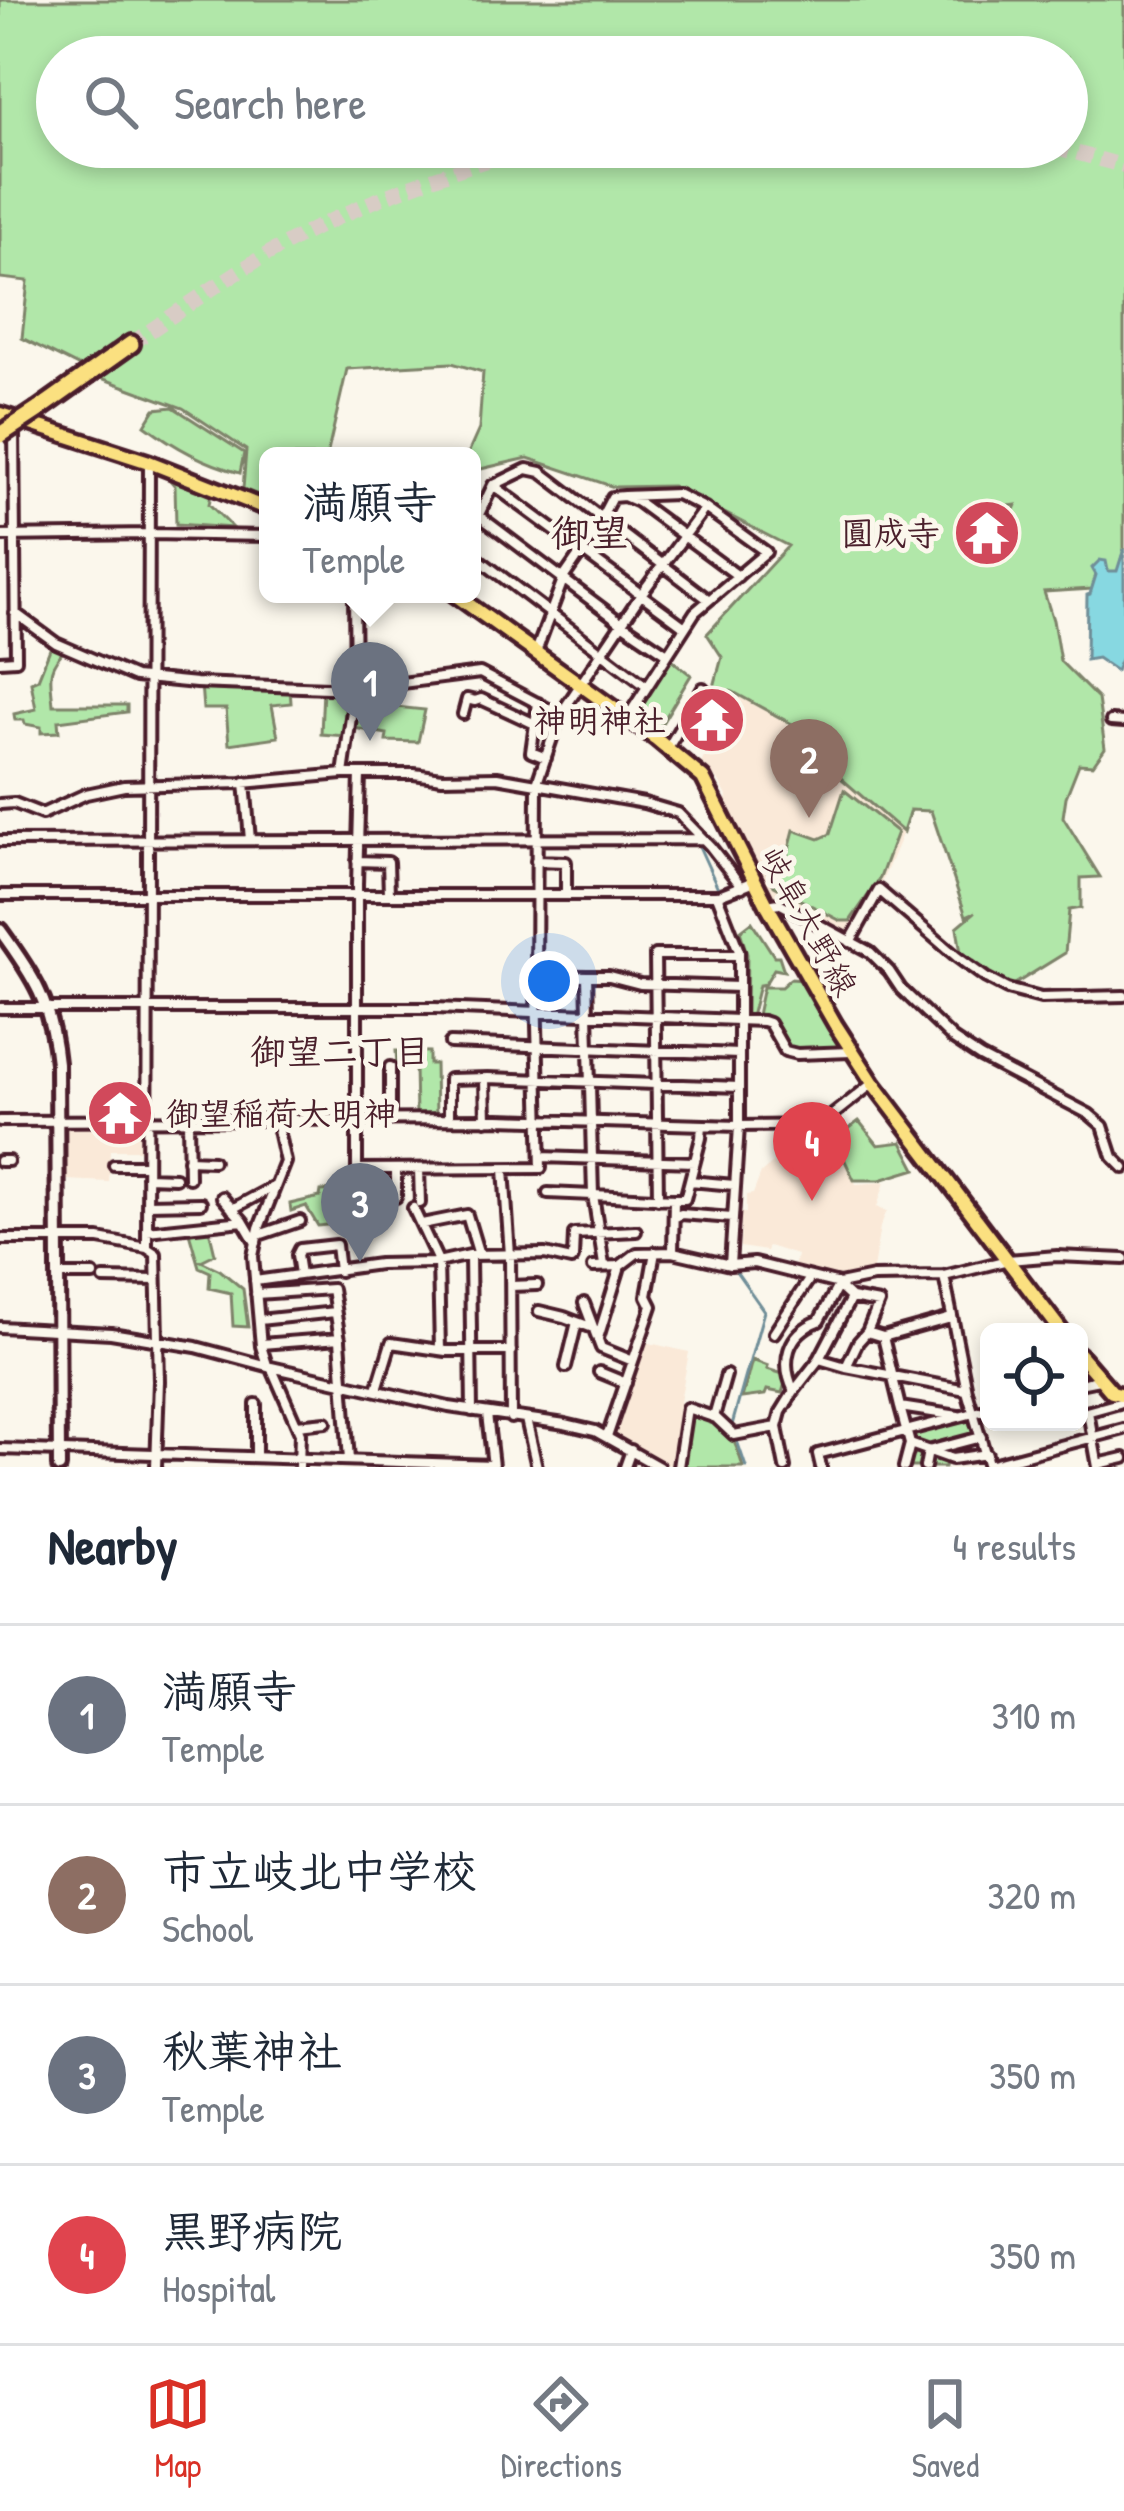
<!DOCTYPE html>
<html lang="en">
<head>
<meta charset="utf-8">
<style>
	body { margin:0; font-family:"Patrick Hand","Klee One",sans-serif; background:#f6f6f7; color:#1f2937 }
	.controls { position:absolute; right:36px; bottom:36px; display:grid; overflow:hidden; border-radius:18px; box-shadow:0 6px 18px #0003 }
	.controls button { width:108px; height:108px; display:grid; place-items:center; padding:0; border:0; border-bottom:3px solid #e0e1e3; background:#fff; color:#1f2937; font:60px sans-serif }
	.you { position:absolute; left:549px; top:981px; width:42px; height:42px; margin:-30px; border:9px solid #fff; border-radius:50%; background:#1a73e8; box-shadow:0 0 0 18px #1a73e833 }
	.badge { display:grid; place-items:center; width:78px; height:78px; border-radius:50%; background:#d93025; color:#fff; font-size:39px; font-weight:700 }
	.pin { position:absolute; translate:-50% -99px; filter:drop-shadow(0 3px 6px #0008) }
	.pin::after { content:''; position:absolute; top:63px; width:42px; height:36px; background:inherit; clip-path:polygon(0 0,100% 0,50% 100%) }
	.popup { position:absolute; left:259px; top:447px; width:222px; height:156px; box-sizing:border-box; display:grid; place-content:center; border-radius:18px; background:#fff; filter:drop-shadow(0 3px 9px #0005); font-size:39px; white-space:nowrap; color:#747a83 }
	.popup b { font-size:45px; color:#1f2937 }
	.popup::after { content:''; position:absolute; left:50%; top:100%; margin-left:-24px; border:24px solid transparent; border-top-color:#fff }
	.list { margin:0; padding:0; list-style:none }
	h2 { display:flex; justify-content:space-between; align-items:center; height:156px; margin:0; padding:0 48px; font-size:51px }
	h2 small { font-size:39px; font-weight:400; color:#747a83 }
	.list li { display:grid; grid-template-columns:78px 1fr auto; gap:36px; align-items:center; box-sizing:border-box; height:180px; padding:0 48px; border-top:3px solid #e0e1e3 }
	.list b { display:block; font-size:45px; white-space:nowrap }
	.list p { margin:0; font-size:39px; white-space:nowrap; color:#747a83 }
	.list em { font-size:39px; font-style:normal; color:#747a83 }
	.icon { flex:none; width:66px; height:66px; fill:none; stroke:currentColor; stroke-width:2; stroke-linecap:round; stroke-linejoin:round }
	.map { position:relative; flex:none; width:1124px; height:1467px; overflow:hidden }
	.search { position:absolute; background:#fff; box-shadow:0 6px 18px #0003; left:36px; right:36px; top:36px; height:132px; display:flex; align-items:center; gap:30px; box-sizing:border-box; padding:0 42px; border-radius:66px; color:#747a83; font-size:45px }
	.sheet { height:876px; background:#fff }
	nav { display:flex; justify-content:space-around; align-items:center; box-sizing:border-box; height:168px; border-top:3px solid #e0e1e3; background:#fff; font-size:33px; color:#747a83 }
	nav a { display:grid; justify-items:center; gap:6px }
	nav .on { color:#d93025 }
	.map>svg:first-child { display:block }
	.built { fill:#fae9d8 }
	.green { fill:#b1e7a9; stroke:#7e836a; stroke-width:3; fill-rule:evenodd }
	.water { fill:#87d8e1; stroke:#6f8e98; stroke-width:3 }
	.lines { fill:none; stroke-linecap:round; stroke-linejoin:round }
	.stream { stroke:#6f8e98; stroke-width:3 }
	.highway-tunnel { stroke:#d8ccc5; stroke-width:15; stroke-dasharray:15 8; stroke-linecap:butt }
	.street-casing { stroke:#4a1f2b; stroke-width:16 }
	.secondary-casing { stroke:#4a1f2b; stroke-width:20 }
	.primary-casing { stroke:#4a1f2b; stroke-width:21 }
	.highway-casing { stroke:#4a1f2b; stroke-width:24 }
	.street { stroke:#fbf7ec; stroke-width:8 }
	.secondary { stroke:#fbf7ec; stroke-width:10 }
	.primary { stroke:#fbe080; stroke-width:12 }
	.highway { stroke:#fbe080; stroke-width:15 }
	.highway-bridge-casing { stroke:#4a1f2b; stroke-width:24; stroke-linecap:butt }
	.highway-bridge { stroke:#fbe080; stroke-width:15 }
	.labels { text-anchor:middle; stroke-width:10; stroke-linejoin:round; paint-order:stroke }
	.poi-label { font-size:33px; font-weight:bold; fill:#4a1f2b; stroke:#fbf7ec; text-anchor:end }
	.street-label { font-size:33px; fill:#4a1f2b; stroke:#fbf7ec }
	.neighbourhood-label { font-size:36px; font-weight:bold; fill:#4a1f2b; stroke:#fbf7ec }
	.quarter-label { font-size:39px; font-weight:bold; fill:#4a1f2b; stroke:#fbf7ec }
</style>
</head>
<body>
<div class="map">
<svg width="1124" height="1467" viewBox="0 0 1124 1467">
	<rect width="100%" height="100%" fill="#fbf7ec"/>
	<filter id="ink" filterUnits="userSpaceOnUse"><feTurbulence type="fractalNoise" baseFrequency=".00833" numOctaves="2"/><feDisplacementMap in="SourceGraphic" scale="24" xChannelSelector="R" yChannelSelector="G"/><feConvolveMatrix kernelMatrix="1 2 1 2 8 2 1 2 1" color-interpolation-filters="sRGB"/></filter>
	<g filter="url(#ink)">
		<path class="built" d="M 733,692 L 801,729 L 827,766 L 903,832 L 884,877 L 849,934 L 771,894 L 725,804 L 727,796 L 718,780 L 700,766 Z
			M 68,1125 L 143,1125 L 146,1150 L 110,1150 L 109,1182 L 65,1180 L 65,1128 Z
			M 824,1128 L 839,1148 L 856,1184 L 885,1182 L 877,1207 L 887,1211 L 880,1227 L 872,1275 L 835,1281 L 797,1271 L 794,1267 L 797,1255 L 768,1246 L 766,1251 L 740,1247 L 741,1213 L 746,1213 L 746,1195 L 753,1194 L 761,1173 L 773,1163 L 774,1129 Z
			M 645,1342 L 689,1352 L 680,1402 L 684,1408 L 675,1466 L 653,1460 L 612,1434 Z"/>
		<path class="green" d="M 0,0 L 1124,0 L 1124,549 L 1118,571 L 1096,575 L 1092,589 L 1044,592 L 1053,620 L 1060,661 L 1098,699 L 1105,748 L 1093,765 L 1079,764 L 1066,797 L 1063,817 L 1100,877 L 1081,878 L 1081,908 L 1069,910 L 1065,953 L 1010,987 L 996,982 L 962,960 L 957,927 L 975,912 L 966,916 L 931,811 L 910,810 L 903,832 L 827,766 L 801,729 L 733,692 L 714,687 L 722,657 L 707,634 L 788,546 L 672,486 L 614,487 L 528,458 L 472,471 L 472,456 L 467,456 L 479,429 L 483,372 L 452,363 L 347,369 L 327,456 L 268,456 L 268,499 L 243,489 L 246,450 L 183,408 L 104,379 L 22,338 L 28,281 L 0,278 ZM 57,57 L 1067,57 L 1067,147 L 57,147 ZM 1016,505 L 997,549 L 981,554 L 976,543 L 976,510 Z
			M 173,407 L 244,453 L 240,473 C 204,463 176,448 145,425 L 155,409 Z
			M 169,474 L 212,491 L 209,504 L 233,528 L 176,524 L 175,486 L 170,480 Z
			M 52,644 L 66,649 C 45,669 51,678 53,705 L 127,705 L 127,712 L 58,721 L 59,732 L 41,733 L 41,727 L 25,724 L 24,720 L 15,720 L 14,714 L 36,709 L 31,682 L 38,679 Z
			M 668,657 L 691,675 L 656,733 L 631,715 Z
			M 201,684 L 290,689 L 291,703 L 272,705 L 278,737 L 229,744 L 226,709 L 203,709 Z
			M 323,689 L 349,690 L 345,736 L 321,734 Z
			M 361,690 L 376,691 L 376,705 L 425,710 L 418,742 L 386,741 L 387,734 L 354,728 L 357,695 Z
			M 844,790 L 897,832 L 880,878 L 850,921 L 841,921 L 774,886 L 767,870 L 786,861 L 794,830 L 819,839 L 830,834 Z
			M 752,922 L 774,956 L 779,956 L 784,971 L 774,969 L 765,984 L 759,985 L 751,1017 L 746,1014 L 747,954 L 740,931 Z
			M 790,979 L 804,980 L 846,1050 L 787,1049 L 770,1020 L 757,1015 L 763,987 L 781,987 Z
			M 396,1051 L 429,1052 L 429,1064 L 435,1064 L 436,1118 L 416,1116 L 415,1066 L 397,1064 Z
			M 859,1121 L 878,1145 L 902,1142 L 916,1169 L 880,1180 L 854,1180 L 835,1139 Z
			M 355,1189 L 356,1222 L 318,1226 L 306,1206 L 291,1211 L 290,1204 L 320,1197 L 321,1191 Z
			M 188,1229 L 209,1229 L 215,1254 L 201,1261 L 220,1270 L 243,1289 L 248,1327 L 233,1326 L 231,1293 L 209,1288 L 210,1272 L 199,1267 Z
			M 752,1360 L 768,1366 L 767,1369 L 783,1374 L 786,1380 L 782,1393 L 767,1390 L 765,1395 L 742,1398 Z
			M 690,1410 C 726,1426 732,1429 743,1467 L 687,1467 L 683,1459 Z
			M 967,1416 L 974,1436 L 927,1455 L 946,1461 L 945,1467 L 907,1467 L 909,1432 Z"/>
		<path class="water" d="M 1124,549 L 1124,652 L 1116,671 L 1097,658 L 1086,660 L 1087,595 L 1090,594 L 1096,575 L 1092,568 L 1100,560 L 1106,561 L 1108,571 L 1117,571 Z"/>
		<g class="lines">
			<path class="stream" d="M 152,845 L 353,845
				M 363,845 L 698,844 L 732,919 L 739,941
				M 0,846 L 144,845
				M 742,950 L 743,1006
				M 743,1108 L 743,1028
				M 735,1246 L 739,1184
				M 733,1429 L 732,1425 L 764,1311 L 733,1267
				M 736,1438 L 746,1467"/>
			<path class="highway-tunnel" d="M 1055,147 L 1124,166
				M 131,344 C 169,318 207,291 246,267 C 335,212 434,173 535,147"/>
			<g class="street-casing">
				<path id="street" d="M 149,464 L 147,1248 L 156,1254 L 159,1381 L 156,1467
					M 494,485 L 527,469 L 541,472 L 709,600
					M 624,496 L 677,494 L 705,508 L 766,552 L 695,612 L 627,718
					M 478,515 L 623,624 L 666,653
					M 472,529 L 493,485 L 685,627
					M 0,536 L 150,534 L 268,536
					M 472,554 L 646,686
					M 15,613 L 56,643 L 135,677 L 196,683 L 355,689 L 480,673 L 560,715
					M 536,652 L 564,577 L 589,541 L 612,497 L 624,496 L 638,502 L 738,576
					M 0,661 L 16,660 L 14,426
					M 538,703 L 531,752 L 546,758
					M 463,714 L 467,699 L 475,701 L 481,699 L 535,724
					M 1111,721 L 1124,722
					M 668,748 L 703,688
					M 343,774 L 355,689 L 354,594
					M 360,774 L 357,884 L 357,1169 L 541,1168 L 536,990 L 537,783 L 560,715 L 642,593 L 705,508
					M 245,782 L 250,840
					M 0,804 L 14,803 L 42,814 L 86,794 L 124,786 L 243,783 L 343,774 L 414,774 L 442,778 L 497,777 L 644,803 L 678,813 L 710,846 L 742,887
					M 0,841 L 702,839
					M 357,861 L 388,862 L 389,894
					M 536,861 L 566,862 L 566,894
					M 0,895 L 719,895 L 755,881
					M 717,895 L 739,951 L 739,1126 L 730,1265
					M 767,905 L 779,903 L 870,952 L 889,971 L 901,989 L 953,1039 L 980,1057 L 1089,1114 L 1103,1126 L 1113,1157 L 1124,1168
					M 850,942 L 879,890 L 957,957 L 986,978 L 1007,989 L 1041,998 L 1124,996
					M 536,975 L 587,976
					M 739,987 L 640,984 L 609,976 L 587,976 L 593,1195 L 674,1199 L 673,1252 L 730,1265 L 754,1263 L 839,1284 L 873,1277 L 944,1276 L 1008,1260 L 1057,1256 L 1124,1259
					M 0,1008 L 435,1008 L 763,1021 L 769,1023 L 785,1051 L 797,1054 L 851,1052
					M 450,1043 L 739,1054
					M 485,1080 L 486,1120
					M 390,1119 L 390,1067
					M 449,1119 L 449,1079 L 488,1078 L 739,1087
					M 0,1121 L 499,1119 L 739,1126 L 820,1125 L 873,1083
					M 188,1121 L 189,1178
					M 541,1157 L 694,1162
					M 188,1160 L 213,1161
					M 0,1161 L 8,1161
					M 114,1165 L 147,1165
					M 419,1169 L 420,1203
					M 504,1169 L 510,1255 L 511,1418
					M 147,1177 L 175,1178
					M 690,1181 L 734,1185
					M 548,1193 L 593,1195 L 604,1265
					M 222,1197 L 243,1221
					M 396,1197 L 396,1169
					M 658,1199 L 655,955 L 739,955
					M 674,1199 L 685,1199 L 701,1138 L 702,1125
					M 147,1204 L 201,1203
					M 413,1208 L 438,1261 L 440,1350
					M 232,1209 L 273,1187
					M 674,1218 L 681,1214 L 732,1218
					M 422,1224 L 467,1215 L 479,1255
					M 147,1231 L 243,1221 L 256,1243
					M 259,1235 L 300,1221
					M 0,1239 L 99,1239 L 147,1248
					M 470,1255 L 472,1411
					M 593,1267 L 620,1266 L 637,1253 L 673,1252
					M 300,1274 L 297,1255 L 300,1249 L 336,1245 L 339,1271
					M 59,1275 L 93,1275
					M 944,1276 L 967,1391 L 989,1467
					M 104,1279 L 156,1280
					M 255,1281 L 379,1264 L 433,1263 L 470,1255 L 545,1254 L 571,1260 L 573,1258 L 574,1234 L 636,1231
					M 511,1286 L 537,1285
					M 838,1286 L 851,1298 L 879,1303 L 867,1332 L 858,1342 L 846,1367
					M 256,1294 L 332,1289 L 340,1340 L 349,1460
					M 584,1303 L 601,1348 L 633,1361
					M 539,1311 L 564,1317 L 593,1328
					M 259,1320 L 335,1312
					M 0,1327 L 111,1333 L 196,1347 L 271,1367 L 449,1407 L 565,1424 L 595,1431 L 659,1467
					M 867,1332 L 883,1337 L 951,1318
					M 774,1333 L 810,1278
					M 883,1337 L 900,1407 L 958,1416
					M 598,1338 L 619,1270 L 618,1266
					M 261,1344 L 340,1338
					M 819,1359 L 846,1367 L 966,1390
					M 267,1365 L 261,1346 L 253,1256 L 259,1228 L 285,1162 L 276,1121
					M 566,1367 L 577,1322
					M 272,1369 L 300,1433 L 299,1467
					M 599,1372 L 626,1383
					M 1079,1384 L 1099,1380
					M 377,1389 L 391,1343 L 446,1351 L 511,1351
					M 794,1391 C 780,1362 787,1333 819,1321 L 839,1284
					M 256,1404 L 256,1457
					M 900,1407 L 910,1444 L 904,1467
					M 1088,1412 L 1098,1467
					M 487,1414 L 493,1466
					M 1079,1414 L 1119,1403
					M 714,1417 L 726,1375
					M 526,1419 L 537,1467
					M 297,1425 L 326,1422
					M 607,1437 L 652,1306 L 647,1296 L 655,1252
					M 910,1444 L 952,1459 L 987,1454
					M 0,1449 L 493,1465
					M 1098,1464 L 1124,1458
					M 988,1465 L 1124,1429
					M 625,1467 L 631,1450
					M 678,1467 L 687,1408 L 716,1418 L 734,1435 L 777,1427
					M 785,1467 L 777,1427 L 781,1412 L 794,1391 L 819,1359 L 851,1298
					M 821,1467 L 818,1454 L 989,1409
					M 925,1467 L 928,1451 L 981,1437"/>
			</g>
			<g class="secondary-casing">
				<path id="secondary" d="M 0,930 C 35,978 51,1003 57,1063 L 59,1467"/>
			</g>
			<g class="primary-casing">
				<path id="primary" d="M 0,414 L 149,462 L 268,509
					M 454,594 L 655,738 L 703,778 L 767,905 L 835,1024 L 873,1083 L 1062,1332
					M 1079,1354 L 1112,1392 L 1124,1395"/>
			</g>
			<g class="highway-casing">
				<path id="highway" d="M 38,410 L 131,344"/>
			</g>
			<use href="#street" class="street"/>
			<use href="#secondary" class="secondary"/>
			<use href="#primary" class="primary"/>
			<use href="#highway" class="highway"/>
			<g class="highway-bridge-casing">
				<path id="highway-bridge" d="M 0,435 L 38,410"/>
			</g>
			<use href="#highway-bridge" class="highway-bridge"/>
		</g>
	</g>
	<defs>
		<g id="temple-disc" transform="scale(3.45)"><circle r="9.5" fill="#d1495b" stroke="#fbf7ec"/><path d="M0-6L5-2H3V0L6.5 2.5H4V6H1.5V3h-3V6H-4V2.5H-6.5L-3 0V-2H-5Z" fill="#fff"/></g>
	</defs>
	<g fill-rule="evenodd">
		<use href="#temple-disc" x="987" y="533"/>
		<use href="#temple-disc" x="712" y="720"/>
		<use href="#temple-disc" x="120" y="1113"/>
	</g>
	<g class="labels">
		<g class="poi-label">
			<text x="940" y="545">圓成寺</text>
			<text x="666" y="732">神明神社</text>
			<text x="166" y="1125" text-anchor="start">御望稲荷大明神</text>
		</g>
		<g class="street-label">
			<text transform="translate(809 921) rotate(61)" y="12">岐阜大野線</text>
		</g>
		<g class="neighbourhood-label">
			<text x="340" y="1064">御望二丁目</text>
		</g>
		<g class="quarter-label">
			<text x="590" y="546">御望</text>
		</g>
	</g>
</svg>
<div class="controls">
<button><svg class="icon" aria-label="locate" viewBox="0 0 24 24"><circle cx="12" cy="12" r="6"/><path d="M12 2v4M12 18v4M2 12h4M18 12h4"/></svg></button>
</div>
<div class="you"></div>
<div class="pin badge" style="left:370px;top:741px;background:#6b7280">1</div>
<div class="popup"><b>満願寺</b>Temple</div>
<div class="pin badge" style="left:809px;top:818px;background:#8d6e63">2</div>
<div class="pin badge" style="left:360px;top:1262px;background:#6b7280">3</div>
<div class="pin badge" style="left:812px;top:1201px;background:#e0444e">4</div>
<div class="search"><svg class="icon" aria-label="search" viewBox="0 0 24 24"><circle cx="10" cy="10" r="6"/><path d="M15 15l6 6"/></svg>Search here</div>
</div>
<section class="sheet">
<h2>Nearby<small>4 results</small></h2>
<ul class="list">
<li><span class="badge" style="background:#6b7280">1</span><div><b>満願寺</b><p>Temple</p></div><em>310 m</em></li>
<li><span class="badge" style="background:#8d6e63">2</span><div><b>市立岐北中学校</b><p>School</p></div><em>320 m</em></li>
<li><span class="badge" style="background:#6b7280">3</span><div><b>秋葉神社</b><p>Temple</p></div><em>350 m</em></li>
<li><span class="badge" style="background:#e0444e">4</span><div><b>黒野病院</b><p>Hospital</p></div><em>350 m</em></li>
</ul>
</section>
<nav>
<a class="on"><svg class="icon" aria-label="map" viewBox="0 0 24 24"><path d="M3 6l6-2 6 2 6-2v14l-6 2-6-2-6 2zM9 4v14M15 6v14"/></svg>Map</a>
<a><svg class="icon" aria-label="directions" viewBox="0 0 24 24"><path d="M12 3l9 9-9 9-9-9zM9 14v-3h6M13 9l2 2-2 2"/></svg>Directions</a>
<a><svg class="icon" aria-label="saved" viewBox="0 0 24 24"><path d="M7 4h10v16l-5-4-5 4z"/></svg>Saved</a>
</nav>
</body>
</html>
